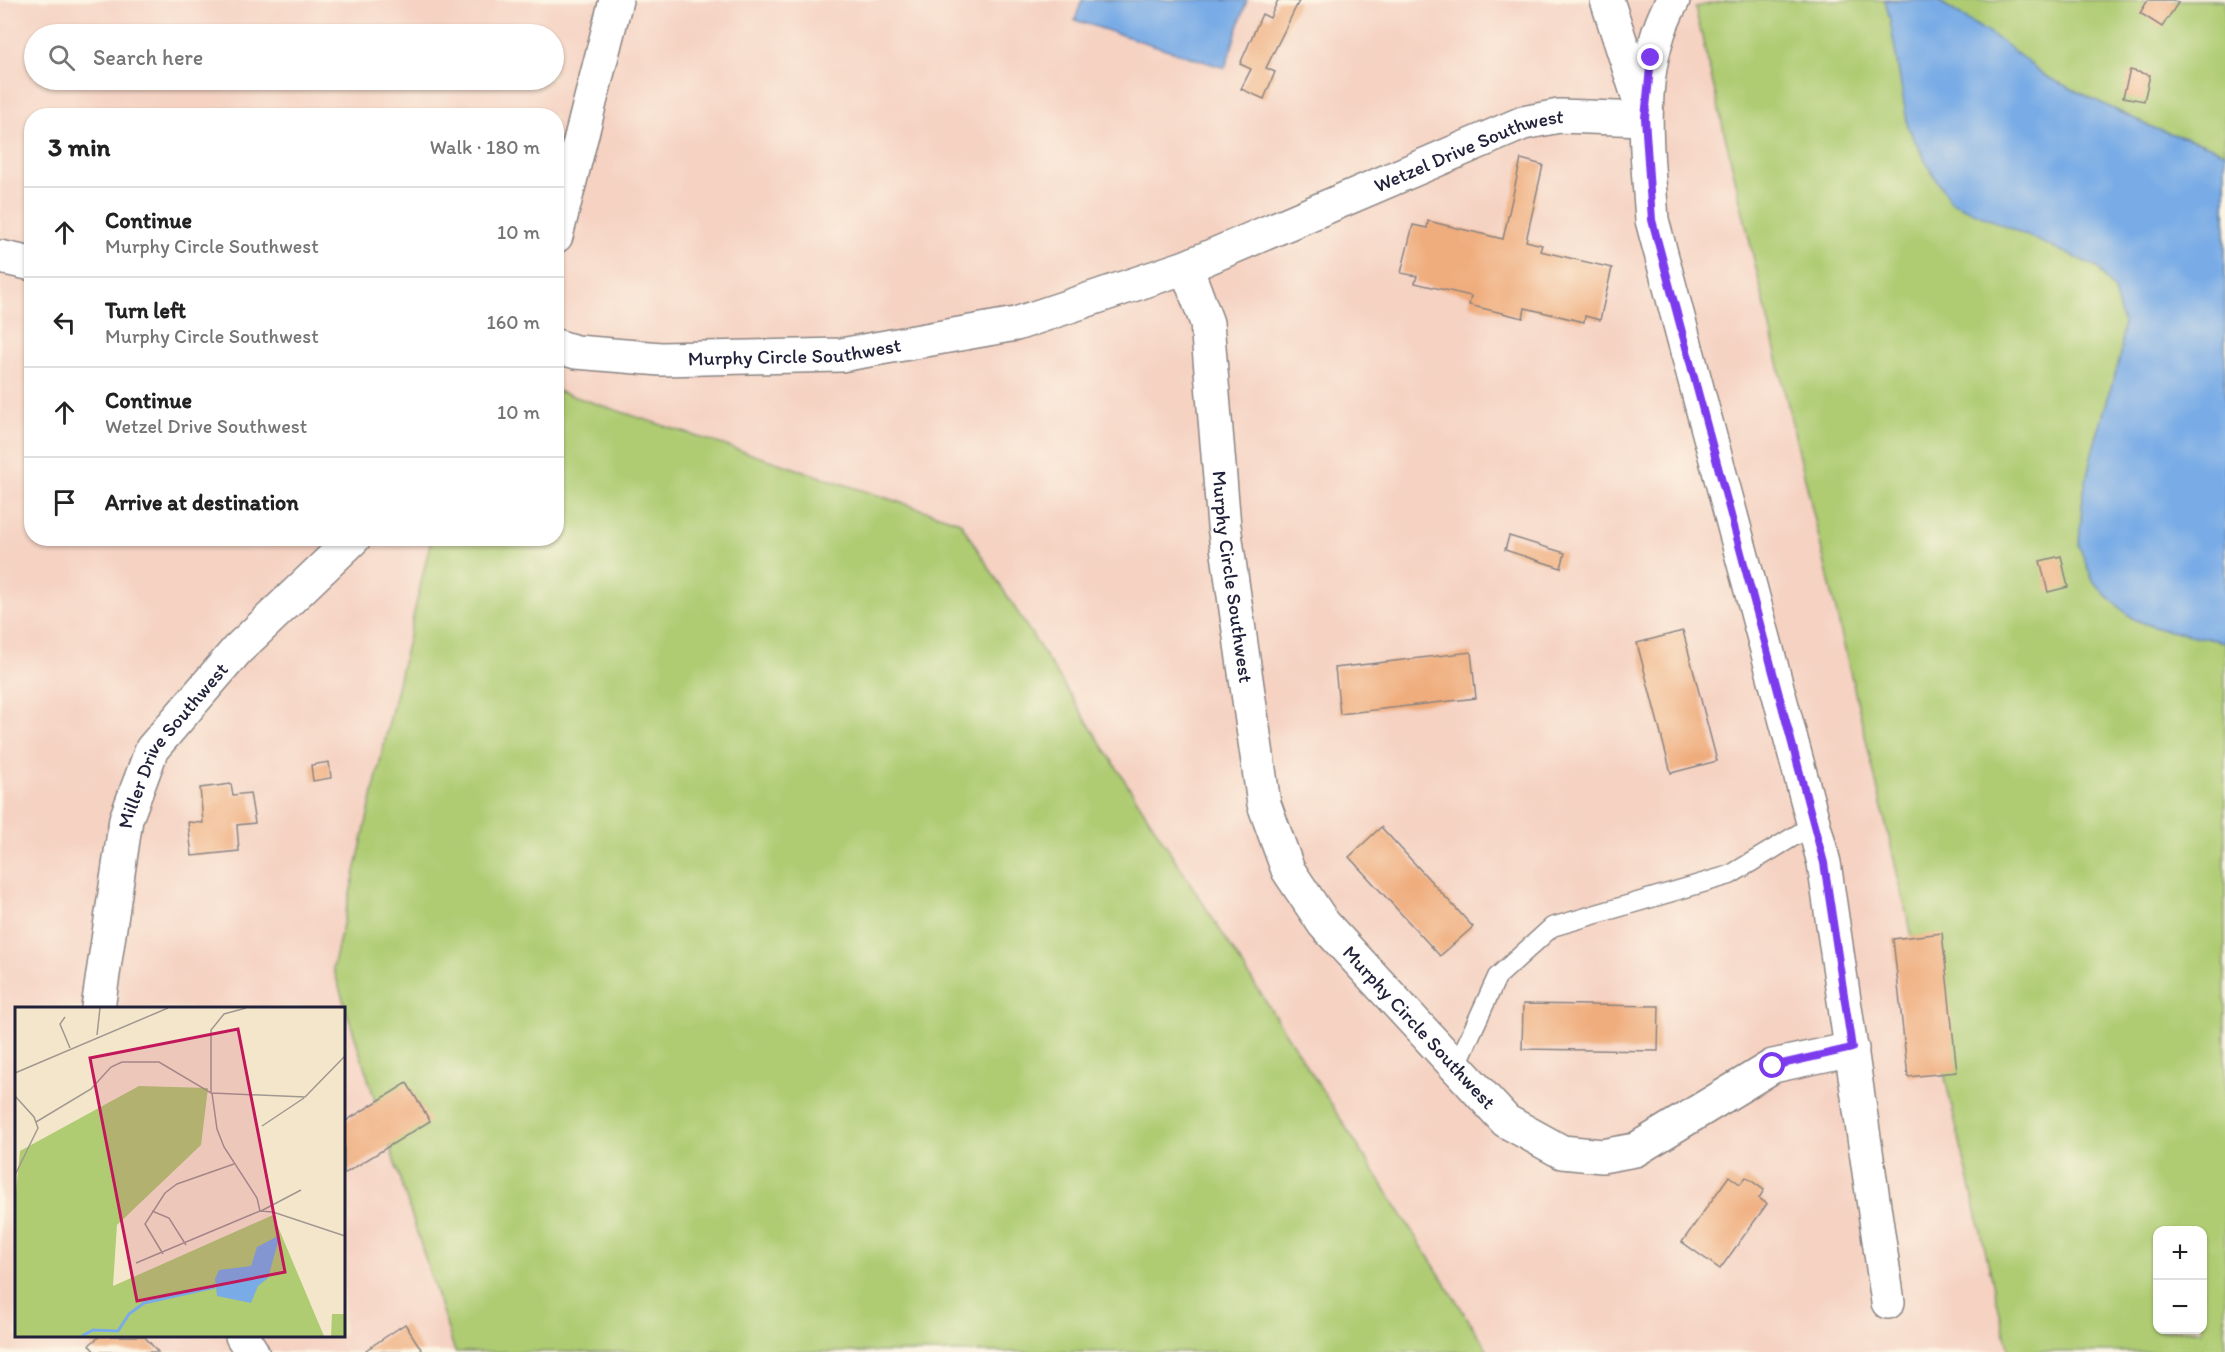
<!DOCTYPE html>
<html lang="en">
<head>
<meta charset="utf-8">
<style>
	body { margin:0; font-family:Itim,sans-serif; background:#f2f2f2; color:#222 }
	.controls { position:absolute; right:18px; bottom:18px; display:grid; overflow:hidden; border-radius:12px; box-shadow:0 2px 4px #0004 }
	.controls button { width:54px; height:54px; display:grid; place-items:center; padding:0; border:0; border-bottom:2px solid #e0e0e0; background:#fff; color:#222; font:30px sans-serif }
	.stop { position:absolute; width:18px; height:18px; margin:-14px; border:4px solid #7c3aed; border-radius:50%; background:#fff }
	.stop.end { background:#7c3aed; border-color:#fff; box-shadow:0 2px 6px #0008 }
	.list { margin:0; padding:0; list-style:none }
	h2 { display:flex; justify-content:space-between; align-items:center; height:78px; margin:0; padding:0 24px; font-size:26px }
	h2 small { font-size:20px; font-weight:400; color:#767676 }
	.list li { display:grid; grid-template-columns:39px 1fr auto; gap:18px; align-items:center; box-sizing:border-box; height:90px; padding:0 24px; border-top:2px solid #e0e0e0 }
	.list b { display:block; font-size:22px; white-space:nowrap }
	.list p { margin:0; font-size:20px; white-space:nowrap; color:#767676 }
	.list em { font-size:20px; font-style:normal; color:#767676 }
	.icon { flex:none; width:33px; height:33px; fill:none; stroke:currentColor; stroke-width:2; stroke-linecap:round; stroke-linejoin:round }
	.map { position:relative; flex:none; width:2225px; height:1352px; overflow:hidden }
	.search { position:absolute; background:#fff; box-shadow:0 2px 4px #0004; left:24px; top:24px; width:540px; height:66px; display:flex; align-items:center; gap:15px; box-sizing:border-box; padding:0 21px; border-radius:33px; color:#767676; font-size:22px }
	.panel { position:absolute; background:#fff; box-shadow:0 2px 4px #0004; left:24px; top:108px; width:540px; height:438px; border-radius:24px }
	.map>svg:first-child { display:block }
	.built { fill:#f5d2c2; fill-rule:evenodd }
	.green { fill:#afcc73; stroke:#687757; stroke-width:1.5; fill-rule:evenodd }
	.water { fill:#79ace6; stroke:#4e6790; stroke-width:1.5 }
	.building { fill:#efac7c }
	.lines { fill:none; stroke-linecap:round; stroke-linejoin:round }
	.service-casing { stroke:#8b8483; stroke-width:21 }
	.minor-casing { stroke:#8b8483; stroke-width:36 }
	.service { stroke:#fff; stroke-width:18 }
	.minor { stroke:#fff; stroke-width:33 }
	.route { stroke:#7c3aed; stroke-width:8 }
	.labels { text-anchor:middle; stroke-width:4.5; stroke-linejoin:round; paint-order:stroke }
	.street-label { font-size:20px; fill:#22223b; stroke:#fcf5e5 }
	.inset-river { fill:none; stroke:#79ace6; stroke-width:3 }
	.inset-road { fill:none; stroke:#a09891; stroke-width:1.5 }
	.view { fill:#c2185b; fill-opacity:0.15; stroke:#c2185b; stroke-width:3 }
	.inset-edge { fill:none; stroke:#22223b; stroke-width:3 }
</style>
</head>
<body>
<div class="map">
<svg width="2225" height="1352" viewBox="0 0 2225 1352">
	<rect width="100%" height="100%" fill="#fcf5e5"/>
	<filter id="ink" filterUnits="userSpaceOnUse"><feTurbulence type="fractalNoise" baseFrequency=".0167" numOctaves="2"/><feDisplacementMap in="SourceGraphic" scale="12" xChannelSelector="R" yChannelSelector="G"/><feConvolveMatrix kernelMatrix="1 2 1 2 8 2 1 2 1" color-interpolation-filters="sRGB"/></filter>
	<filter id="wash" filterUnits="userSpaceOnUse"><feTurbulence type="fractalNoise" baseFrequency=".008" numOctaves="4" result="noise"/><feDisplacementMap in="SourceGraphic" scale="24" xChannelSelector="R" yChannelSelector="G"/><feGaussianBlur stdDeviation="1.35" result="paint"/><feColorMatrix in="noise" values="0 0 0 0 0 0 0 0 0 0 0 0 0 0 0 0 0 1.4 0 .05"/><feComposite in="paint" operator="in"/></filter>
	<g filter="url(#wash)">
		<rect width="100%" height="100%" fill="#f4e6cb"/>
		<path class="built" d="M 0,0 L 1729,0 L 1695,8 L 2009,1352 L 1489,1352 L 960,522 L 557,391 L 556,116 L 32,116 L 32,538 L 431,539 L 333,968 L 455,1352 L 0,1352 ZM 34,34 L 554,34 L 554,80 L 34,80 ZM 16,1008 L 344,1008 L 344,1336 L 16,1336 Z"/>
		<path class="green" d="M 1729,0 L 2225,0 L 2225,1352 L 2009,1352 L 1695,7 ZM 2158,1230 L 2202,1230 L 2202,1330 L 2158,1330 Z
			M 557,391 L 960,522 L 1489,1352 L 455,1352 L 333,968 L 431,539 L 556,538 Z"/>
		<path class="water" d="M 1082,0 L 1247,0 L 1225,68 L 1075,20 Z
			M 1885,0 L 1937,0 L 2001,41 L 2047,77 L 2156,129 L 2199,142 L 2225,152 L 2225,642 L 2160,629 L 2133,619 L 2106,595 L 2093,581 L 2079,546 L 2080,529 L 2083,495 L 2093,449 L 2121,354 L 2123,323 L 2114,291 L 2097,267 L 1951,202 L 1932,173 L 1908,127 L 1890,20 Z"/>
		<g id="blocks">
			<path class="building" d="M 1278,0 L 1299,1 L 1266,68 L 1275,72 L 1264,99 L 1241,89 L 1251,69 L 1240,64 L 1262,14 L 1270,18 Z
				M 2148,0 L 2173,0 L 2178,3 L 2162,27 L 2140,13 Z
				M 2130,70 L 2150,75 L 2144,101 L 2123,97 Z
				M 1521,159 L 1543,165 L 1526,241 L 1542,245 L 1540,251 L 1612,268 L 1600,320 L 1585,316 L 1584,322 L 1525,308 L 1523,318 L 1469,305 L 1471,296 L 1415,283 L 1417,276 L 1401,273 L 1413,225 L 1427,228 L 1428,221 L 1503,239 Z
				M 1509,536 L 1565,553 L 1561,568 L 1505,550 Z
				M 2061,556 L 2068,587 L 2048,592 L 2040,561 Z
				M 1683,631 L 1717,761 L 1671,773 L 1637,643 Z
				M 1471,652 L 1476,698 L 1340,714 L 1335,668 Z
				M 329,762 L 331,778 L 313,781 L 311,765 Z
				M 231,784 L 233,795 L 250,793 L 255,823 L 237,825 L 239,851 L 192,856 L 188,822 L 203,823 L 200,788 Z
				M 1381,827 L 1473,927 L 1440,956 L 1349,857 Z
				M 1942,933 L 1957,1072 L 1908,1077 L 1893,939 Z
				M 1523,1004 L 1659,1006 L 1658,1051 L 1522,1049 Z
				M 407,1083 L 430,1121 L 344,1174 L 344,1122 Z
				M 1729,1176 L 1740,1184 L 1746,1177 L 1764,1190 L 1759,1198 L 1767,1204 L 1720,1269 L 1682,1242 Z
				M 405,1324 L 423,1352 L 367,1352 L 366,1350 Z
				M 100,1336 L 144,1336 L 158,1352 L 95,1352 L 89,1345 Z"/>
		</g>
	</g>
	<g filter="url(#ink)">
		<use href="#blocks" fill-opacity="0" stroke="#8b8483" stroke-width="1.5"/>
		<g class="lines">
			<g class="service-casing">
				<path id="service" d="M 1456,1067 L 1497,977 L 1552,927 L 1730,875 L 1813,825"/>
			</g>
			<g class="minor-casing">
				<g id="minor">
					<path d="M 1607,0 L 1641,105"/>
					<path d="M 1673,0 C 1635,67 1647,147 1652,220 L 1824,863 L 1888,1302"/>
					<path d="M 556,236 L 616,0"/>
					<path d="M 0,257 L 32,264"/>
					<path id="s1" d="M 1186,267 L 1207,323 L 1224,526 L 1264,804 L 1288,870 L 1324,924 L 1506,1121 L 1562,1152 L 1602,1156 L 1635,1150 L 1773,1066 L 1852,1049"/>
					<path id="s2" d="M 556,346 L 576,352 L 661,359 L 841,355 L 1016,324 L 1186,267 L 1523,123 L 1559,116 L 1645,119"/>
					<path id="s3" d="M 98,1008 L 126,819 L 152,749 L 237,650 L 354,538"/>
					<path d="M 242,1336 L 252,1352"/>
				</g>
			</g>
			<use href="#service" class="service"/>
			<use href="#minor" class="minor"/>
		</g>
	</g>
	<g class="lines" filter="url(#ink)">
		<path class="route" d="M 1651,58 L 1645,118 L 1652,220 L 1824,863 L 1852,1048 L 1773,1066"/>
	</g>
	<g class="labels">
		<g class="street-label">
			<text dy="7" stroke="none"><textPath href="#s2" startOffset="950">Wetzel Drive Southwest</textPath></text>
			<text dy="7" stroke="none"><textPath href="#s2" startOffset="240">Murphy Circle Southwest</textPath></text>
			<text dy="7" stroke="none"><textPath href="#s1" startOffset="315">Murphy Circle Southwest</textPath></text>
			<text dy="7" stroke="none"><textPath href="#s3" startOffset="279">Miller Drive Southwest</textPath></text>
			<text dy="7" stroke="none"><textPath href="#s1" startOffset="820">Murphy Circle Southwest</textPath></text>
		</g>
	</g>
	<g transform="translate(15 1007)">
		<rect width="330" height="330" fill="#f4e6cb"/>
		<path d="M 124,79 L 193,81 L 186,138 L 102,218 L 98,279 L 258,208 L 309,329 L 0,329 L 0,195 L 5,144 ZM 317,307 L 330,307 L 330,329 L 316,329 Z" fill="#afcc73"/>
		<path d="M 265,228 L 253,271 L 243,279 L 236,296 L 202,289 L 200,272 L 204,263 L 236,259 L 242,240 Z" fill="#79ace6"/>
		<path class="inset-river" d="M 67,329 L 78,323 L 103,324 L 114,307 L 129,296 L 200,280"/>
		<path class="inset-road" d="M 50,10 L 45,17 L 55,41M 82,28 L 85,1M 0,66 L 153,1M 0,89 L 19,110 L 23,121 L 0,168M 21,115 L 76,82 L 96,60 L 107,55 L 144,55 L 196,86 L 196,23 L 209,7 L 231,1M 247,119 L 289,91M 137,204 L 154,211 L 171,238M 245,204 L 242,191 L 209,140 L 202,122 L 197,86 L 290,90 L 330,49M 246,204 L 286,183M 148,247 L 130,217 L 150,186 L 162,177 L 219,157M 121,256 L 245,204 L 258,205 L 330,229"/>
		<path class="view" d="M 223,22 L 270,265 L 122,294 L 75,51 Z"/>
		<rect width="330" height="330" class="inset-edge"/>
	</g>
</svg>
<div class="controls">
<button>+</button>
<button>−</button>
</div>
<div class="stop" style="left:1773px;top:1066px"></div>
<div class="stop end" style="left:1651px;top:58px"></div>
<div class="search"><svg class="icon" aria-label="search" viewBox="0 0 24 24"><circle cx="10" cy="10" r="6"/><path d="M15 15l6 6"/></svg>Search here</div>
<section class="panel">
<h2>3 min<small>Walk · 180 m</small></h2>
<ul class="list">
<li><svg class="icon" aria-label="ahead" viewBox="0 0 24 24"><path d="M12 20V5M6 11l6-6 6 6"/></svg><div><b>Continue</b><p>Murphy Circle Southwest</p></div><em>10 m</em></li>
<li><svg class="icon" aria-label="left" viewBox="0 0 24 24"><path d="M17 20v-9H6M10 6l-5 5 5 5"/></svg><div><b>Turn left</b><p>Murphy Circle Southwest</p></div><em>160 m</em></li>
<li><svg class="icon" aria-label="ahead" viewBox="0 0 24 24"><path d="M12 20V5M6 11l6-6 6 6"/></svg><div><b>Continue</b><p>Wetzel Drive Southwest</p></div><em>10 m</em></li>
<li><svg class="icon" aria-label="arrive" viewBox="0 0 24 24"><path d="M6 21V4h12l-3 4 3 4H6"/></svg><div><b>Arrive at destination</b></div></li>
</ul>
</section>
</div>
</body>
</html>
